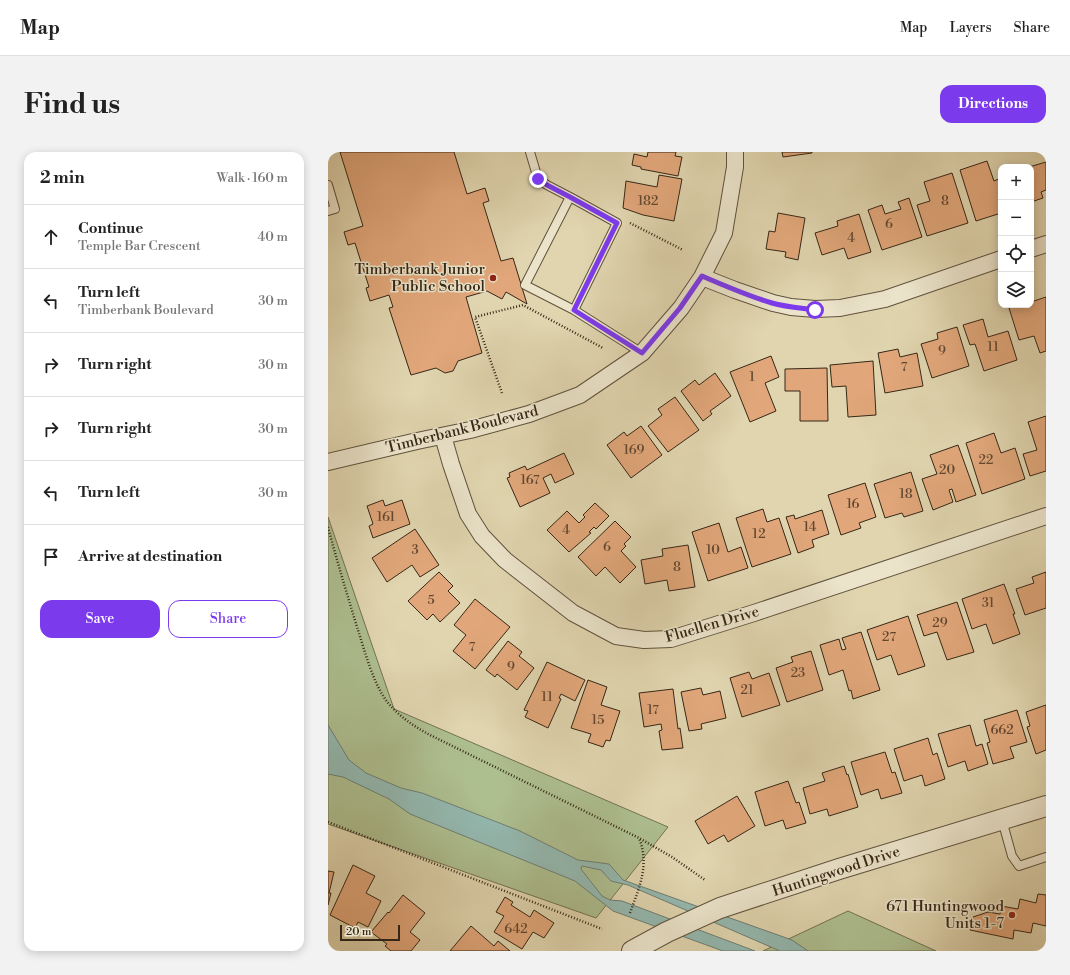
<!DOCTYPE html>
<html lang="en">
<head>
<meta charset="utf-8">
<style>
	body { margin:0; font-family:"Libre Bodoni",serif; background:#f2f2f2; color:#222 }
	.controls { position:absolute; right:12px; top:12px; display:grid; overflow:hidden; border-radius:8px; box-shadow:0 2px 10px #0003 }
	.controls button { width:36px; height:36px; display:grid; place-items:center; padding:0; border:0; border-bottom:1px solid #e0e0e0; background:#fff; color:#222; font:20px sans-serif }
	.scale { position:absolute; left:12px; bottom:10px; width:60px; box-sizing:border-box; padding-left:4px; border:2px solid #362717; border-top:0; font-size:11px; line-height:14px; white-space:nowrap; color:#362717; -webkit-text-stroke:3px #ebe4cb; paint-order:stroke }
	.stop { position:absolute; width:12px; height:12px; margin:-9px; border:3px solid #7c3aed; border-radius:50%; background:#fff }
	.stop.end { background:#7c3aed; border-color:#fff; box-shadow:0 1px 4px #0008 }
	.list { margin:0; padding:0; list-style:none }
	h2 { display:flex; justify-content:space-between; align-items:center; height:52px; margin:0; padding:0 16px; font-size:17px }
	h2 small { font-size:13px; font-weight:400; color:#767676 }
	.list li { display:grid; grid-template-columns:26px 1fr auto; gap:12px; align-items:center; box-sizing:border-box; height:64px; padding:0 16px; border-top:1px solid #e0e0e0 }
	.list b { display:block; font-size:15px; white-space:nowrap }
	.list p { margin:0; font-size:13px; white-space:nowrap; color:#767676 }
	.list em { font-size:13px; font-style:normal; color:#767676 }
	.actions { display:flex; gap:8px; padding:12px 16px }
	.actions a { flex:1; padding:9px 0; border:1px solid #7c3aed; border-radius:12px; text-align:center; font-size:14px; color:#7c3aed }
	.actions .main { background:#7c3aed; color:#fff }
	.icon { flex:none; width:22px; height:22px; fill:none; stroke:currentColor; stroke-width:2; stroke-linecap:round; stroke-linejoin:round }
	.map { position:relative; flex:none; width:718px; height:799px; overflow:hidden; border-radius:12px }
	header { display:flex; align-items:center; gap:24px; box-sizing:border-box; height:56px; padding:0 20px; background:#fff; border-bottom:1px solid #e0e0e0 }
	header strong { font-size:19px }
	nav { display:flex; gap:22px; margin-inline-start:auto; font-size:14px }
	.intro { display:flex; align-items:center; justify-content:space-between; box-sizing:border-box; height:96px; padding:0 24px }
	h1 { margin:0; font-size:28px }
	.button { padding:10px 18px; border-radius:12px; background:#7c3aed; color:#fff; font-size:14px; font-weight:700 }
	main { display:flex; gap:24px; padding:0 24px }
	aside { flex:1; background:#fff; border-radius:12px; box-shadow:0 2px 10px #0003 }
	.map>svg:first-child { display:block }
	.green { fill:#adbe8f; stroke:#727253 }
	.water { fill:#94b8af; stroke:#6e7e72 }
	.building { fill:#e1a77a; stroke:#362717 }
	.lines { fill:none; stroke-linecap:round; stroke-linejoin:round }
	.service-casing { stroke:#60523d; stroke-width:10 }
	.minor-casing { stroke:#60523d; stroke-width:18 }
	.tertiary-casing { stroke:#60523d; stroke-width:22 }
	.path { stroke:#362717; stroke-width:2.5; stroke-dasharray:1 2; stroke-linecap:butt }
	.service { stroke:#ebe4cb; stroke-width:8 }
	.minor { stroke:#ebe4cb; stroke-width:16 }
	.tertiary { stroke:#ebe4cb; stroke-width:20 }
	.route { stroke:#7c3aed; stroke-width:5 }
	.poi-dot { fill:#8f2418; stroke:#ebe4cb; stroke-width:1.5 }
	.labels { text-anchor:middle; stroke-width:3; stroke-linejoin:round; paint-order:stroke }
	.number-label { font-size:13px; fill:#614730 }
	.poi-label { font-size:15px; fill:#362717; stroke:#ebe4cb; text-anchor:end }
	.street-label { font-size:15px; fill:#362717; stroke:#ebe4cb }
</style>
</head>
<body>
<header>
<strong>Map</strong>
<nav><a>Map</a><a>Layers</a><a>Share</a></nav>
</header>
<div class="intro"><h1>Find us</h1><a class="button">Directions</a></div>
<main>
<aside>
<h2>2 min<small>Walk · 160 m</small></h2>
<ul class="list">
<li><svg class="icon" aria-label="ahead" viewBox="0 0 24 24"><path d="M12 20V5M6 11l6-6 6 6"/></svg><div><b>Continue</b><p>Temple Bar Crescent</p></div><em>40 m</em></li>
<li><svg class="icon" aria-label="left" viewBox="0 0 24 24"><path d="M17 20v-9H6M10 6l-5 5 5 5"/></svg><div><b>Turn left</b><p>Timberbank Boulevard</p></div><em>30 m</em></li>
<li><svg class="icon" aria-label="right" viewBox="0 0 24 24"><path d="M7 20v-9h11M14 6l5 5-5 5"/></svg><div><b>Turn right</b></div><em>30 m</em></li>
<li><svg class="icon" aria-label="right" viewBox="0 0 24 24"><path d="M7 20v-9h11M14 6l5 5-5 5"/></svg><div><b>Turn right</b></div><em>30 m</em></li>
<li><svg class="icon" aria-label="left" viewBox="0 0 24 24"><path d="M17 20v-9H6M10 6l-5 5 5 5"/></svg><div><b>Turn left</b></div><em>30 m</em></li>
<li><svg class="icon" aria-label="arrive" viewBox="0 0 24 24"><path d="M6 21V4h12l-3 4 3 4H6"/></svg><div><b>Arrive at destination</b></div></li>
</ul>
<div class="actions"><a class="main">Save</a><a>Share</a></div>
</aside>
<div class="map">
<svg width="718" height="799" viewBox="0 0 718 799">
	<rect width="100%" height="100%" fill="#e0d5af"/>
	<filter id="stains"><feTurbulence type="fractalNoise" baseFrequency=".005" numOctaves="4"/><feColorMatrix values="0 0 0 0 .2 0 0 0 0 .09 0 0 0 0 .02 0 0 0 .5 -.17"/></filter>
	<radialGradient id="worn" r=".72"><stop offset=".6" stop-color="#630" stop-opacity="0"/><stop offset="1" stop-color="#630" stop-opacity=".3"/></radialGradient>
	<path class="green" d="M 0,365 L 66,557 L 340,675 L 268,766 L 0,672 Z
		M 520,759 L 608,799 L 435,799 Z"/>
	<path class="water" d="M 0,573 L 21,608 L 38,621 L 73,636 L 94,641 L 192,679 L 250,708 L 281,712 L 295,728 L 464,788 L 480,799 L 452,799 L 300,733 L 283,729 L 273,718 L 254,714 L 253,717 L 274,744 L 282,748 L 294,749 L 427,799 L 395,799 L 285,759 L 247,729 L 82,662 L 61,647 L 15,625 L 0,622 Z"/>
	<path class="building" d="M 12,0 L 126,0 L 139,42 L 157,36 L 161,49 L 155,51 L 173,109 L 185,106 L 199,152 L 178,140 L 174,147 L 159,139 L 138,145 L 154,201 L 130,209 L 125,219 L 117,221 L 108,216 L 83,223 L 61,156 L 65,155 L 61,143 L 42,149 L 38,136 L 41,135 L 27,91 L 20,93 L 16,80 L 35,74 Z
		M 320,0 L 348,0 L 347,4 L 354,5 L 350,24 L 313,17 L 313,15 L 304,13 L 306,2 L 319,5 Z
		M 454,0 L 484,0 L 484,1 L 455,5 Z
		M 659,9 L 666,29 L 673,26 L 673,61 L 648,69 L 632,18 Z
		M 718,10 L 718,38 L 713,40 L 715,46 L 703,50 L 703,15 L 701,15 Z
		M 624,21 L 640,71 L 599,84 L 589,53 L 602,49 L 596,30 Z
		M 331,23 L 354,27 L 346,69 L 315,63 L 295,56 L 298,29 L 329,35 Z
		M 581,46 L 594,85 L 554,98 L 540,58 L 554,53 L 557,62 L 573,57 L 570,50 Z
		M 450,61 L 477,66 L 470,108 L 457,105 L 458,100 L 438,97 L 441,79 L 447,80 Z
		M 531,62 L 543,100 L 520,107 L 516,96 L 494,103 L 487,81 L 510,74 L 509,69 Z
		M 718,145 L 718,199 L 712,201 L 706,184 L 691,188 L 681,156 L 692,153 L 703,153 L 703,150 Z
		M 655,167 L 660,185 L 680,179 L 689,208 L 656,219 L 647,192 L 642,193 L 635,173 Z
		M 629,175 L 641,214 L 604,226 L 593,192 L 610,187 L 609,181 Z
		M 570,197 L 572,205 L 589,201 L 595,234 L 557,241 L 550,201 Z
		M 443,204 L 451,225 L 437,231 L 448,259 L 422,270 L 402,220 Z
		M 545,209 L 548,263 L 520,265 L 518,234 L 504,235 L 502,213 Z
		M 499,216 L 500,269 L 472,269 L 472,239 L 457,239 L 457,217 Z
		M 387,221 L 403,244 L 382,259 L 384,262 L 375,269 L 353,239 L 367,228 L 371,233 Z
		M 347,245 L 371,278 L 340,300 L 320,274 L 334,263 L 330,257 Z
		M 718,264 L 718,319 L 702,324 L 695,302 L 709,298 L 700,270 Z
		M 313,274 L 334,303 L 303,326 L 279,293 L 296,280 L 299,284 Z
		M 666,281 L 673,301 L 687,296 L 697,327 L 654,342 L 638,291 Z
		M 630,293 L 648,343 L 628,350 L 624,337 L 621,338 L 625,350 L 605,358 L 594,327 L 609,322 L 602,303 Z
		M 236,301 L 246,322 L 227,331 L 223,322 L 215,326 L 222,341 L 192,355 L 179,326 L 182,325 L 181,321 L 197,314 L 199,318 Z
		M 583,320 L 595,359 L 576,365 L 574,361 L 557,366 L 546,332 Z
		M 537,331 L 548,365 L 531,371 L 533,376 L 513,383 L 500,343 Z
		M 55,348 L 57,354 L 74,348 L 82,372 L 45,386 L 41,374 L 45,372 L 39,354 Z
		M 267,351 L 281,364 L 268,377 L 266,375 L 261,380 L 263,381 L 241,400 L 219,378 L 239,359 L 251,371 L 257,365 L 255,363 Z
		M 435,357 L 439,370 L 451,366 L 463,402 L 424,415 L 408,366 Z
		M 494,358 L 501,382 L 484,388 L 486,395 L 470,401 L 458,365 L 466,363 L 467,367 Z
		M 287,369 L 303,385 L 296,392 L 298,394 L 293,399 L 308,415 L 292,431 L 277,415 L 268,424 L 250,405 Z
		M 391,371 L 400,400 L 413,395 L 420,416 L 380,429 L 364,380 Z
		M 87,377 L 111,413 L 92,425 L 84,413 L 59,430 L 44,406 Z
		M 360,393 L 367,435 L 341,439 L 339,428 L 317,432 L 313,408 L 335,404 L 334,397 Z
		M 111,420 L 125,434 L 120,439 L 132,451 L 112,470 L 105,462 L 99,468 L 80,449 Z
		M 718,420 L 718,456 L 697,463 L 688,437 L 706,431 L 704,425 Z
		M 676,432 L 687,462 L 685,462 L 692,482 L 665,492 L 658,472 L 644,477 L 634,447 Z
		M 147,447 L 182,475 L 147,517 L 125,499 L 138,483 L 126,473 Z
		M 629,450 L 646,500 L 619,508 L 609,480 L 596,484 L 589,463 Z
		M 580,464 L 597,514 L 570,523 L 563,503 L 549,508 L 539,478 Z
		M 533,480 L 552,538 L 525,547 L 523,538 L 521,539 L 515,518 L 501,523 L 492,493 L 511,487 L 514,498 L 518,497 L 514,486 Z
		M 180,489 L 194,500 L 191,504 L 206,516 L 189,538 L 169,522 L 167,525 L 158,518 Z
		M 483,499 L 495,538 L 459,550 L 448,516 L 465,510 L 463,505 Z
		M 219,510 L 257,528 L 247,549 L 233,542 L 231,546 L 233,547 L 220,576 L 197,565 L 200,559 L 196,558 Z
		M 421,520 L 424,527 L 441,521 L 452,553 L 414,565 L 402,526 Z
		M 260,528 L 279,535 L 273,553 L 292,559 L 282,589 L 278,588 L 275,595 L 260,590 L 263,582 L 243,576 Z
		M 373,536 L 375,543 L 392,539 L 398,566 L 373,572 L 374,577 L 361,579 L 353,540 Z
		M 345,537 L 350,577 L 352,576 L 355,596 L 334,598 L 331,579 L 334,578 L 333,572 L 316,575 L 311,541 Z
		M 718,553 L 718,598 L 708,602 L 699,575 L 702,574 L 698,560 Z
		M 689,558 L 699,590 L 682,595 L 686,606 L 665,612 L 659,591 L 662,590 L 656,568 Z
		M 642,573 L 648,594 L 654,592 L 660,612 L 640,619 L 637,609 L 620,615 L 610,582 Z
		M 600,586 L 605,603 L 609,601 L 617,627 L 597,634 L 594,623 L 576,629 L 566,597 Z
		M 557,600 L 564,621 L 567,620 L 574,641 L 553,647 L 550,637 L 533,643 L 523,610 Z
		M 516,614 L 519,623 L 520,622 L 530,655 L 501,664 L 499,657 L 482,662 L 475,636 L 497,629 L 494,621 Z
		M 460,629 L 468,651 L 471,650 L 478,671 L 458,677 L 455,668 L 437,674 L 427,640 Z
		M 409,644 L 427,674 L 400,690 L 396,683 L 380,692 L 367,669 Z
		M 25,713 L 47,724 L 38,741 L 53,749 L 40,775 L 30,770 L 27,776 L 2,763 Z
		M 0,719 L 6,720 L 1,741 L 3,741 L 0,753 Z
		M 710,742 L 718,743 L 718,774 L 705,771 L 703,781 L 686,778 L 685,787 L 642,778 L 645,765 L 660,760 L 672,762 L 673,754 L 690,757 L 692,747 L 708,751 Z
		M 75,743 L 97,761 L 82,780 L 92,788 L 83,799 L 63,799 L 57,794 L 59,792 L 43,780 L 60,760 L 61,761 Z
		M 177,745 L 185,750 L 183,753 L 202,765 L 206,758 L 226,771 L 216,786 L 205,780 L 194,797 L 166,780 L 176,764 L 168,760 Z
		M 143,774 L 166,794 L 170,789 L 182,799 L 122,799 Z"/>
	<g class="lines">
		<g class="service-casing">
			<path id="service" d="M 202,0 L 210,27 L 219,33 L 242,45 L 289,71 L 246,158 L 314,201
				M 0,33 L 7,57 L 0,59
				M 242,45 L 197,133 L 246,158
				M 674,668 L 684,704 L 691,714 L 718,705"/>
		</g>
		<g class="minor-casing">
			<path id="minor" d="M 703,97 L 718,92
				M 374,125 L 407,138 L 445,151 L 463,155 L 487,157 L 512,156 L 557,147 L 673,107
				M 115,284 L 123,312 L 140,362 L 154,384 L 177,408 L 245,461 L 288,484 L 316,488 L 343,487 L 426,461 L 718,364
				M 0,310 L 89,289 L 142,278 L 201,262 L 252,243 L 314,201 L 353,156 L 374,125 L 396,81 L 407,15 L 407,0"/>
		</g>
		<g class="tertiary-casing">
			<path id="tertiary" d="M 304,799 L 339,780 L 392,756 L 511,717 L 718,654"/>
		</g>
		<path class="path" d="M 302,71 L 355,98
			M 174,241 L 147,165 L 195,153 L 275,196
			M 0,375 C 9,409 19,442 29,475 C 37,499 45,533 61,552 C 72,565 87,575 102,583 L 311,686 L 344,705 L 377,728
			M 0,670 L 274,777
			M 302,761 C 311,736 322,713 311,686"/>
		<use href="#service" class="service"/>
		<use href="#minor" class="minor"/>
		<use href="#tertiary" class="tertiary"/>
	</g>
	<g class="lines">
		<path class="route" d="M 210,27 L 219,33 L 242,45 L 289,71 L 246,158 L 314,201 L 352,156 L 374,124 C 397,134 420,144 444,151 C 458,155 473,156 487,158"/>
	</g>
	<g class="poi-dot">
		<circle cx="165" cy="126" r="4"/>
		<circle cx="684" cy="763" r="4"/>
	</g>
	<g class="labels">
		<g class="number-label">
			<text x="320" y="53">182</text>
			<text x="617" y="53">8</text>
			<text x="561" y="76">6</text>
			<text x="523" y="90">4</text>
			<text x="665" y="199">11</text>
			<text x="614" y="203">9</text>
			<text x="576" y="219">7</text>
			<text x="424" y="229">1</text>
			<text x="306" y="302">169</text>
			<text x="658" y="312">22</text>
			<text x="619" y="322">20</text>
			<text x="202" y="332">167</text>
			<text x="578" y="346">18</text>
			<text x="525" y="356">16</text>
			<text x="58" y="369">161</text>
			<text x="482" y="379">14</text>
			<text x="238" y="382">4</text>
			<text x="431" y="386">12</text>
			<text x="279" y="399">6</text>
			<text x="87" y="402">3</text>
			<text x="385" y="402">10</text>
			<text x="349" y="419">8</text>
			<text x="103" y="452">5</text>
			<text x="660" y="455">31</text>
			<text x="612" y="475">29</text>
			<text x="561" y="489">27</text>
			<text x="144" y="499">7</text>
			<text x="183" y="519">9</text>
			<text x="470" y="525">23</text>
			<text x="419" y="542">21</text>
			<text x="219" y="549">11</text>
			<text x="325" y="562">17</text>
			<text x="270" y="572">15</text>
			<text x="674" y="582">662</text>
			<text x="188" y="781">642</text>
		</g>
		<g class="poi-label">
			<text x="157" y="122">Timberbank Junior<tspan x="157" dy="17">Public School</tspan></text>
			<text x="676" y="759">671 Huntingwood<tspan x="676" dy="17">Units 1-7</tspan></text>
		</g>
		<g class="street-label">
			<text transform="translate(134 277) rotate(-14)" y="5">Timberbank Boulevard</text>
			<text transform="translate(384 472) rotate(-16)" y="5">Fluellen Drive</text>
			<text transform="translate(508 719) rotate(-18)" y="5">Huntingwood Drive</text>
		</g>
	</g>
	<rect width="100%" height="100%" filter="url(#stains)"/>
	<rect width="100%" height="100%" fill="url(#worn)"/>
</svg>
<div class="controls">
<button>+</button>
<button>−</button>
<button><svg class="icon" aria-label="locate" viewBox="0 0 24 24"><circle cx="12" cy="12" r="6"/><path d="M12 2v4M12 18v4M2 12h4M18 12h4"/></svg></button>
<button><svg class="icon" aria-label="layers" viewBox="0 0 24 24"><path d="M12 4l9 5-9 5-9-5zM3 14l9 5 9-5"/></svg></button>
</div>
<div class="scale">20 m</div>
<div class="stop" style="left:487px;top:158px"></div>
<div class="stop end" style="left:210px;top:27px"></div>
</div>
</main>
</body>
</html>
